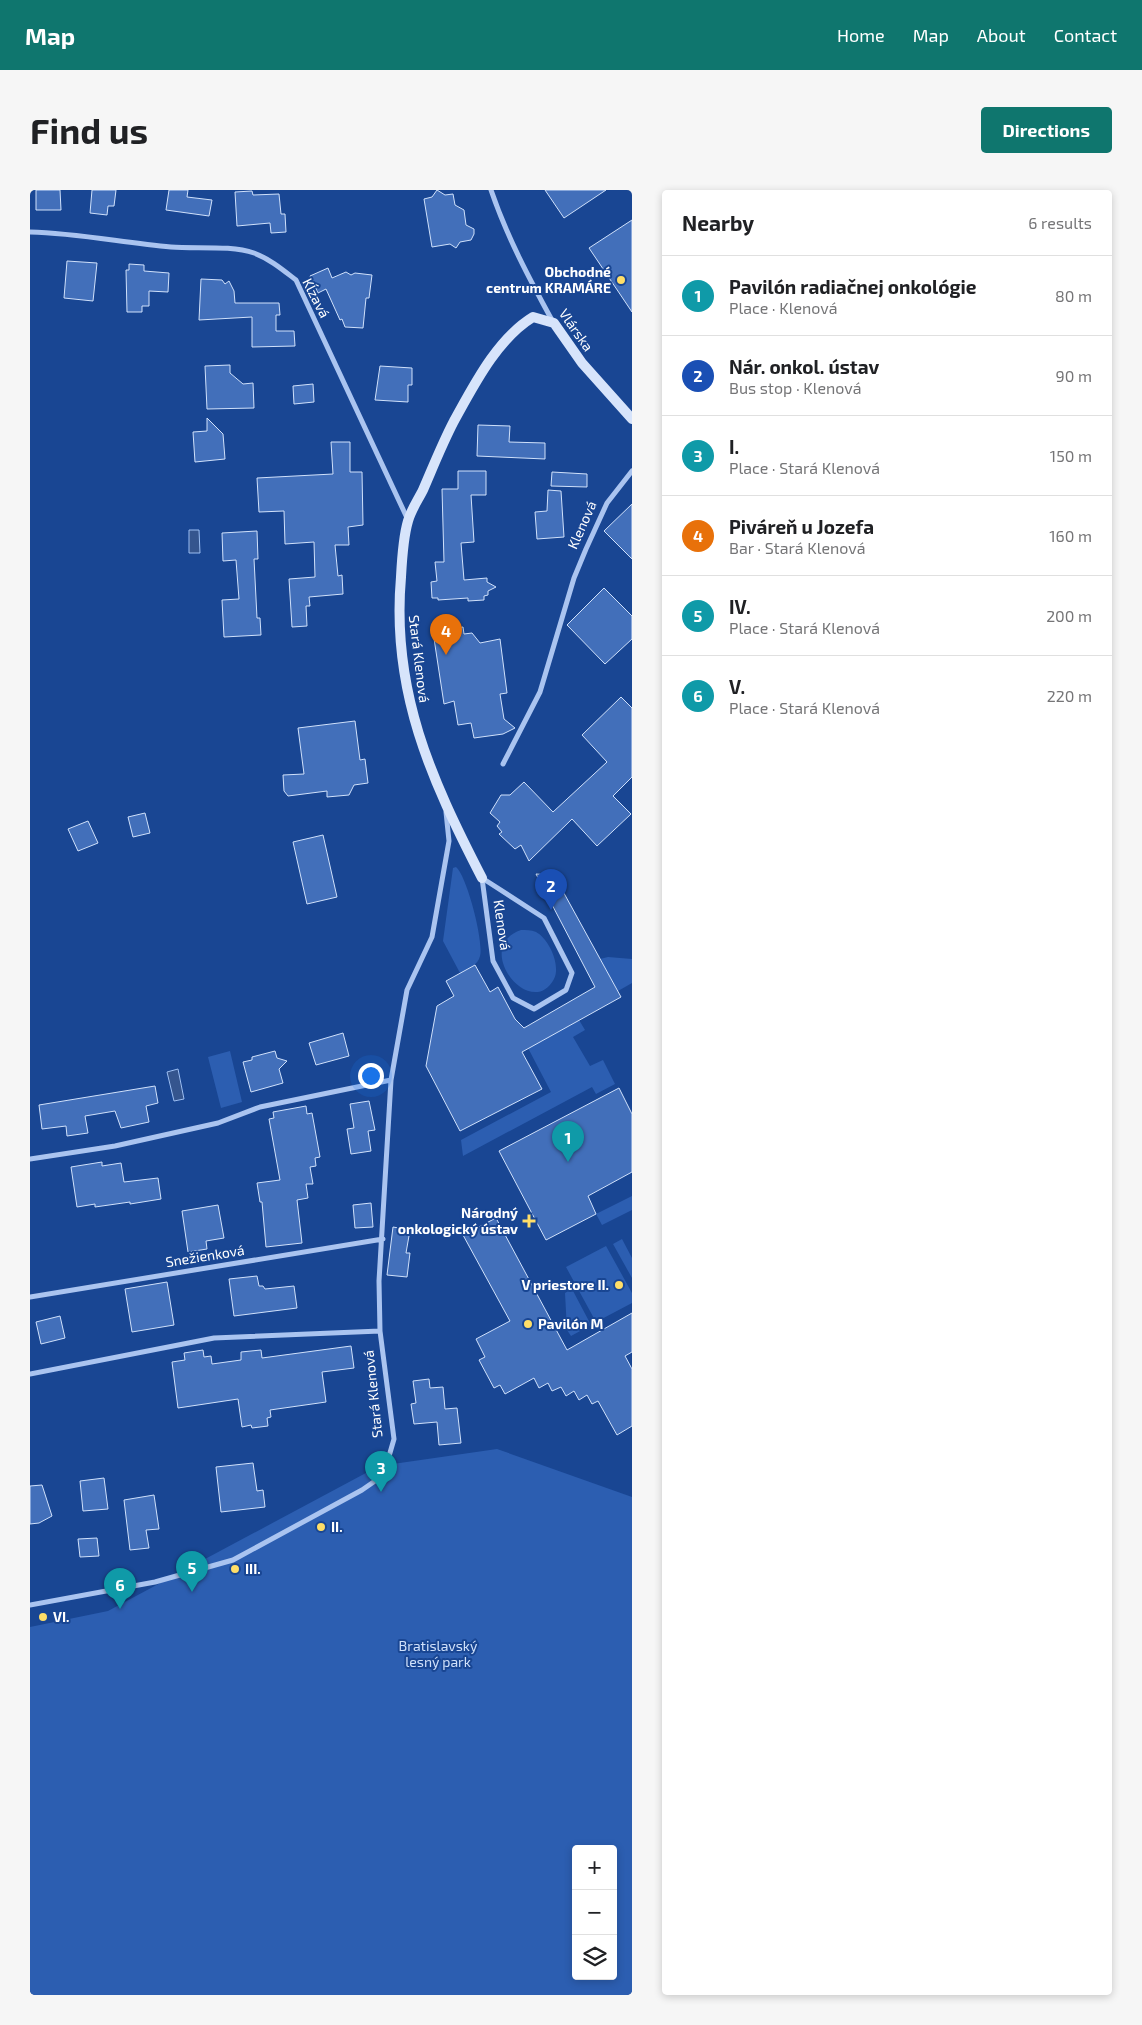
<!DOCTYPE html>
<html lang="en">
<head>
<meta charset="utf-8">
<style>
	body { margin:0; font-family:"Exo 2",sans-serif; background:#f6f6f6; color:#202124 }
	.controls { position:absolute; right:15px; bottom:15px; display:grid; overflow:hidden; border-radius:5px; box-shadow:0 2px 8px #0003 }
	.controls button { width:45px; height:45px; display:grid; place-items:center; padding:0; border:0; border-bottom:1px solid #e0e0e0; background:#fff; color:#202124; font:25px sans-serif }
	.you { position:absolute; left:340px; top:885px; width:18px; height:18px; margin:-12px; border:4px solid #fff; border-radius:50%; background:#1a73e8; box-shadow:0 0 0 8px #1a73e833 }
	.badge { display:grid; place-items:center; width:32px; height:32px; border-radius:50%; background:#0f766e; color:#fff; font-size:16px; font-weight:700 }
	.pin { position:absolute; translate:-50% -41px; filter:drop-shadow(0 1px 2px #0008) }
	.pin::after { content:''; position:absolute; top:26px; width:18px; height:15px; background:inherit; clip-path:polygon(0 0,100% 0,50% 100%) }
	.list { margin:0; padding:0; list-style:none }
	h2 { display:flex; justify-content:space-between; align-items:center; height:65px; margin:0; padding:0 20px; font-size:21px }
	h2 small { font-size:16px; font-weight:400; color:#757577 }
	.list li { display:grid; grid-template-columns:32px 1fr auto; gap:15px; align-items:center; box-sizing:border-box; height:80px; padding:0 20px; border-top:1px solid #e0e0e0 }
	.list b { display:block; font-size:19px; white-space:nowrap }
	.list p { margin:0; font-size:16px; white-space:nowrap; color:#757577 }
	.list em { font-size:16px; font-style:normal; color:#757577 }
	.icon { flex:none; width:28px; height:28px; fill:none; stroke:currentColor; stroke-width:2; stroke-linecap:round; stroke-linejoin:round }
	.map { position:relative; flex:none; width:602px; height:1805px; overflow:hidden; border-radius:5px }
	header { display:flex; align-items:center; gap:30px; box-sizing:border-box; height:70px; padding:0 25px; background:#0f766e; color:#fff }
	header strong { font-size:24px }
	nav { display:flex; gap:28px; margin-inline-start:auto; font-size:18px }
	.intro { display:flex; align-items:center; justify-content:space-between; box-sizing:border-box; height:120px; padding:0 30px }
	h1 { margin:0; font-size:35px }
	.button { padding:12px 22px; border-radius:5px; background:#0f766e; color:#fff; font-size:18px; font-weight:700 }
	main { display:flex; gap:30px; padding:0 30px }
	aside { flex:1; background:#fff; border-radius:5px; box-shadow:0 2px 8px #0003 }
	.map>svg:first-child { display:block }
	.green { fill:#2c5eb1; fill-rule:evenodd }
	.water { fill:#35558e; stroke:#9cbef2 }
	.building { fill:#426fba; stroke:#d0e1fb }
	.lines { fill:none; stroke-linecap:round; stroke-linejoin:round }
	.street { stroke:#aac4f0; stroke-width:5 }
	.secondary { stroke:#d7e4fb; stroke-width:10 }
	.poi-dot { fill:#ffde68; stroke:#194693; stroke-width:2 }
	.labels { text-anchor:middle; stroke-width:4; stroke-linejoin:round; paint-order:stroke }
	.poi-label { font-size:14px; font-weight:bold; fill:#fff; stroke:#194693; text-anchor:start }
	.street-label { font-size:14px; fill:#fff; stroke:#194693 }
	.park-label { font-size:14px; fill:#d0e1fb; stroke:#194693 }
</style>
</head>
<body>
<header>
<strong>Map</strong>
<nav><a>Home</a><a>Map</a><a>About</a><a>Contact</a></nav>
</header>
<div class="intro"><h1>Find us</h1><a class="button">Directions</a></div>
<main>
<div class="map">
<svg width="602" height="1805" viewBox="0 0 602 1805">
	<rect width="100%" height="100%" fill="#194693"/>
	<path class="green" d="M 426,677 C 437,686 454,752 450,766 C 448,775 438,779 430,783 L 413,751 L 423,678 Z
		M 491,740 C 496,740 501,740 506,742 C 519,749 531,775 524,789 C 501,832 441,757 491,740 Z
		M 578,767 L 602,769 L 602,793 L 588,801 L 570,769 Z
		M 549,830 L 555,840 L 543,847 L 560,876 L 573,870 L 585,894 L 566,904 L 562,897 L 433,966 L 431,950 L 521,902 L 498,858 Z
		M 200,861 L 212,912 L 191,918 L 178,867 Z
		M 602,1006 L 602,1020 L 572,1035 L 566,1024 Z
		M 592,1049 L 602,1068 L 602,1088 L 583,1054 Z
		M 576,1056 L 602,1103 L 602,1113 L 566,1132 L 536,1077 Z
		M 542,1099 L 561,1135 L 541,1146 L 537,1140 L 535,1103 Z
		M 467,1259 L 602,1307 L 602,1805 L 0,1805 L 0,1437 L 78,1421 L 349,1276 ZM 546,1659 L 583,1659 L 583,1786 L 546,1786 Z"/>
	<path class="water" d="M 159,340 L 169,340 L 170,363 L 159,363 Z
		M 148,879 L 154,909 L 144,911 L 137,882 Z"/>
	<path class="building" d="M 6,0 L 30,0 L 31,20 L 6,20 Z
		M 62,0 L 86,0 L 84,16 L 78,16 L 77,25 L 60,23 Z
		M 139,0 L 158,0 L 157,7 L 182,10 L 179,26 L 136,20 Z
		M 407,0 L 415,5 L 423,4 L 425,15 L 434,20 L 436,35 L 444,39 L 444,44 L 441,50 L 430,52 L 426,58 L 420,54 L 402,57 L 394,9 L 402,7 Z
		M 515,0 L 576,0 L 534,28 Z
		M 222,1 L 223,5 L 249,4 L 251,24 L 255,24 L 256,42 L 241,43 L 240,33 L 207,36 L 205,2 Z
		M 602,30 L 602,122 L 559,58 Z
		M 37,71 L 67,73 L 63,111 L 34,108 Z
		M 99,74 L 114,75 L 114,81 L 139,83 L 138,102 L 119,101 L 119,116 L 112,116 L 112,122 L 97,122 L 96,80 L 99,80 Z
		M 298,78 L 302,88 L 316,82 L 321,85 L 325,83 L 342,85 L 339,108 L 336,108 L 333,138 L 315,137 L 312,129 L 310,130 L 296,99 L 288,103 L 280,86 Z
		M 171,89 L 192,90 L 195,94 L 199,91 L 204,101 L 205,113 L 249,113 L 250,125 L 246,125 L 246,141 L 264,141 L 265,156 L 222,157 L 222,127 L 169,130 Z
		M 200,175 L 200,183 L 213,194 L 223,193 L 224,218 L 177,219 L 175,176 Z
		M 350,176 L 382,178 L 382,195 L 378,195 L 378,212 L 345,210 Z
		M 283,194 L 284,212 L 264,214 L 263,196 Z
		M 177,228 L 193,244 L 195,269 L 165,272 L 163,242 L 177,241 Z
		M 448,235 L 480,236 L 479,252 L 515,253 L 515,269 L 447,266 Z
		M 301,252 L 320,252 L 320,282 L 332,282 L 333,335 L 318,337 L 319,355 L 305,355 L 308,386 L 312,385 L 313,404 L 279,407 L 280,416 L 276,416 L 277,436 L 262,437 L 259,389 L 285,387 L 284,352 L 255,354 L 254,321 L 229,322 L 227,288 L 303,284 Z
		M 428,281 L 456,281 L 456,305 L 441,305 L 444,352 L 431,353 L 434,390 L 457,388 L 457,392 L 466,397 L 458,401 L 458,405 L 454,406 L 454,410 L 438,411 L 438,408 L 408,410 L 408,408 L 402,408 L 401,392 L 407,391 L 405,372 L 414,372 L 412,299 L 428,299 Z
		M 522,282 L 557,284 L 557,297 L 521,296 Z
		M 518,300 L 531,301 L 534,347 L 507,349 L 505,322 L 517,321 Z
		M 602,314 L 602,369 L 574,341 Z
		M 227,341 L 228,369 L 224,369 L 227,428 L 230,428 L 231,445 L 194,447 L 192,410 L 209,409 L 206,370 L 193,371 L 192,343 Z
		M 574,398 L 602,426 L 602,449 L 575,474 L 537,435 Z
		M 433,437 L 434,444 L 442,443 L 450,453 L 470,449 L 477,503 L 470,504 L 474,529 L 485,538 L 473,544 L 444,548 L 441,533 L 428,535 L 424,511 L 414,514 L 403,442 Z
		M 591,507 L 602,518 L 602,587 L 583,606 L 601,624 L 567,656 L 542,629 L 499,671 L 491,655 L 485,659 L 469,644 L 472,642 L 467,636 L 470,632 L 460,623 L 471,605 L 480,605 L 494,592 L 523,622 L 577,572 L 552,545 Z
		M 325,531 L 330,570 L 335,569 L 338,593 L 324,595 L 319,605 L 297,607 L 297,601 L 258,606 L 254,601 L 253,585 L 274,584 L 268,538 Z
		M 115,623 L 120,643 L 103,647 L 98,627 Z
		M 58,631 L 68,653 L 48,661 L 38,639 Z
		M 293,645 L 307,707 L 277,714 L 263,652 Z
		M 506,684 L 524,685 L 591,807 L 492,862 L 512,899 L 430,941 L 396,876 L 407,816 L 424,806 L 416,791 L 445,775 L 460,802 L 468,797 L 485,829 L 494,838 L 565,797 Z
		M 313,843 L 319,866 L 286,875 L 279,853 Z
		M 245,861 L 247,868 L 257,871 L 249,879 L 253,893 L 221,902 L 213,872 L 222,870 L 222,867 Z
		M 125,896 L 128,913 L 116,916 L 119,932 L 91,938 L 85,921 L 55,926 L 58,943 L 37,946 L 36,936 L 12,939 L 9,915 Z
		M 589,898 L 602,924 L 602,982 L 558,1006 L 566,1024 L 516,1050 L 469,961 Z
		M 339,911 L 345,940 L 338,941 L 341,961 L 321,964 L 317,939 L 324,938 L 320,914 Z
		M 276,916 L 277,924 L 282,923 L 290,967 L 285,968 L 286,976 L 280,977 L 283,994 L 276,994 L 278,1008 L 267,1010 L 272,1053 L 236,1057 L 232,1012 L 230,1012 L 227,993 L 250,990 L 239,929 L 244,928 L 243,922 Z
		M 72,972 L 72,976 L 91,973 L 94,992 L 128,988 L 131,1009 L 100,1014 L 100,1012 L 65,1017 L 65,1014 L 47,1017 L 41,977 Z
		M 341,1013 L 343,1037 L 325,1038 L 323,1015 Z
		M 188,1015 L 194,1048 L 176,1051 L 177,1059 L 158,1062 L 152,1021 Z
		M 466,1028 L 537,1160 L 602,1123 L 602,1162 L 595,1166 L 602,1179 L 602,1236 L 587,1245 L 568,1211 L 562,1214 L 557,1205 L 549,1210 L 544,1201 L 536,1206 L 531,1197 L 522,1201 L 518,1193 L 509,1198 L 504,1188 L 475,1204 L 470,1195 L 464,1198 L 449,1170 L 455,1167 L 446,1149 L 480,1131 L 433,1045 Z
		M 363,1037 L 380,1040 L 376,1063 L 380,1063 L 377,1087 L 357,1085 Z
		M 227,1086 L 229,1096 L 233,1096 L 235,1099 L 264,1096 L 267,1118 L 204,1126 L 199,1089 Z
		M 137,1092 L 144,1135 L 102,1142 L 95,1099 Z
		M 30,1126 L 35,1148 L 11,1154 L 6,1132 Z
		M 321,1156 L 324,1178 L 292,1182 L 296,1212 L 240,1220 L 241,1227 L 237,1228 L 238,1236 L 222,1238 L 221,1235 L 212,1237 L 208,1209 L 148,1218 L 142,1172 L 155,1170 L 154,1163 L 173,1160 L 174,1167 L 181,1166 L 182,1174 L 211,1170 L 211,1162 L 231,1160 L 232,1168 Z
		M 399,1189 L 400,1198 L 413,1197 L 415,1219 L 427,1218 L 431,1253 L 409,1255 L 407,1232 L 384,1234 L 381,1214 L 386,1213 L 383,1191 Z
		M 223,1273 L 227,1301 L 233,1300 L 235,1317 L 191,1322 L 186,1277 Z
		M 74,1288 L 78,1319 L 53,1321 L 50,1291 Z
		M 12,1295 L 22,1326 L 9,1333 L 0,1334 L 0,1296 Z
		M 124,1305 L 129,1339 L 116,1340 L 119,1358 L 100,1360 L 94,1310 Z
		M 67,1348 L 69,1366 L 50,1367 L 48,1349 Z"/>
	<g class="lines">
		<path class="street" d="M 461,0 C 477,47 500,90 523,132
			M 0,42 C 47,43 94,53 141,57 C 166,59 201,55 224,63 C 240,69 253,80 266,90 L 378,330
			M 473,574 L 510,502 L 544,388 L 556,359 L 577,313 L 602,281
			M 452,688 L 514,728 L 542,783 L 536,800 L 504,819 L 483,808 L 463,771 Z
			M 0,969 L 85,956 L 188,933 L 230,917 L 361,890
			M 0,1107 L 353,1049
			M 0,1184 L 184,1148 L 350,1141
			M 0,1415 L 125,1392 L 203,1370 L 332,1300 L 345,1291 L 355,1280 L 364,1249 L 350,1141 L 349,1091 L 361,890 L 377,800 L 402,747 L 419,651 L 416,622"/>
		<path class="secondary" d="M 452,688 C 401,589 361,501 371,387 C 372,368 373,348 378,331 C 381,320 388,310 393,300 C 403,277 412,254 424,231 C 444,195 467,149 503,127 L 524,133 L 552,173 L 602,229"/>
	</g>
	<g class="poi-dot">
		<circle cx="591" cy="90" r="5"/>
		<path d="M496.5 1023.5h5v5h5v5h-5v5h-5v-5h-5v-5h5z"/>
		<circle cx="589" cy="1095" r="5"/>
		<circle cx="498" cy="1134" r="5"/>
		<circle cx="291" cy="1337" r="5"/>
		<circle cx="205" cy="1379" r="5"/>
		<circle cx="13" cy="1427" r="5"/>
	</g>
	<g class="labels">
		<g class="poi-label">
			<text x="581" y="87" text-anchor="end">Obchodné<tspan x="581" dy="16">centrum KRAMÁRE</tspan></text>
			<text x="488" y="1028" text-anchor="end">Národný<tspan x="488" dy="16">onkologický ústav</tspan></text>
			<text x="579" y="1100" text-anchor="end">V priestore II.</text>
			<text x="508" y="1139">Pavilón M</text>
			<text x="301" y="1342">II.</text>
			<text x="215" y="1384">III.</text>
			<text x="23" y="1432">VI.</text>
		</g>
		<g class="street-label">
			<text transform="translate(286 108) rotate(63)" y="5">Kĺzavá</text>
			<text transform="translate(546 140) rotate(55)" y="5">Vlárska</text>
			<text transform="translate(552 335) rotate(-66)" y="5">Klenová</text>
			<text transform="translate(389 469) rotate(83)" y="5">Stará Klenová</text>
			<text transform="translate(472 735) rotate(82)" y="5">Klenová</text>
			<text transform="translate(175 1066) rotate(-9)" y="5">Snežienková</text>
			<text transform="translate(343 1204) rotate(-96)" y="5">Stará Klenová</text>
		</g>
		<g class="park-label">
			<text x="408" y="1461">Bratislavský<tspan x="408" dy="16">lesný park</tspan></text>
		</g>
	</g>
</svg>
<div class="controls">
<button>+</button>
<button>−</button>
<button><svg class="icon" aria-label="layers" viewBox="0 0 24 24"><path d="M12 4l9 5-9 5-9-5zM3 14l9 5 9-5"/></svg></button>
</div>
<div class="you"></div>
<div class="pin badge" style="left:538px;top:972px;background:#0f9aa8">1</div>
<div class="pin badge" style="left:521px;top:720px;background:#1a4fb4">2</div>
<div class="pin badge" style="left:351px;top:1302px;background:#0f9aa8">3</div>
<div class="pin badge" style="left:416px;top:465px;background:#e8710a">4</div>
<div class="pin badge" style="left:162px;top:1402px;background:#0f9aa8">5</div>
<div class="pin badge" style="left:90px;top:1419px;background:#0f9aa8">6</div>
</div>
<aside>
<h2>Nearby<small>6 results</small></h2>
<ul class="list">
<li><span class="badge" style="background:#0f9aa8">1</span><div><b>Pavilón radiačnej onkológie</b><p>Place · Klenová</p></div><em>80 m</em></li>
<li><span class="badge" style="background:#1a4fb4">2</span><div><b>Nár. onkol. ústav</b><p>Bus stop · Klenová</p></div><em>90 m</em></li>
<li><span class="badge" style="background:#0f9aa8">3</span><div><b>I.</b><p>Place · Stará Klenová</p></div><em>150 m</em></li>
<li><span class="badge" style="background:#e8710a">4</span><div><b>Piváreň u Jozefa</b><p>Bar · Stará Klenová</p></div><em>160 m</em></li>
<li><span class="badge" style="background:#0f9aa8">5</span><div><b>IV.</b><p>Place · Stará Klenová</p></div><em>200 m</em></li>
<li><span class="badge" style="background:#0f9aa8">6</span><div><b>V.</b><p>Place · Stará Klenová</p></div><em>220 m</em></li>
</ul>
</aside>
</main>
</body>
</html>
